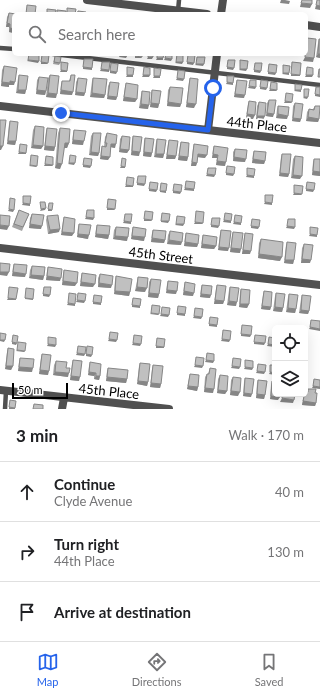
<!DOCTYPE html>
<html lang="en">
<head>
<meta charset="utf-8">
<style>
	body { margin:0; font-family:Lato,sans-serif; background:#f6f6f6; color:#202124 }
	.controls { position:absolute; right:12px; bottom:12px; display:grid; overflow:hidden; border-radius:6px; box-shadow:0 4px 16px #0002 }
	.controls button { width:36px; height:36px; display:grid; place-items:center; padding:0; border:0; border-bottom:1px solid #e0e0e0; background:#fff; color:#202124; font:20px sans-serif }
	.scale { position:absolute; left:12px; bottom:10px; width:56px; box-sizing:border-box; padding-left:4px; border:2px solid #000; border-top:0; font-size:11px; line-height:14px; white-space:nowrap; color:#000; -webkit-text-stroke:3px #fff; paint-order:stroke }
	.stop { position:absolute; width:12px; height:12px; margin:-9px; border:3px solid #2563eb; border-radius:50%; background:#fff }
	.stop.end { background:#2563eb; border-color:#fff; box-shadow:0 1px 4px #0008 }
	.list { margin:0; padding:0; list-style:none }
	h2 { display:flex; justify-content:space-between; align-items:center; height:52px; margin:0; padding:0 16px; font-size:17px }
	h2 small { font-size:13px; font-weight:400; color:#757577 }
	.list li { display:grid; grid-template-columns:26px 1fr auto; gap:12px; align-items:center; box-sizing:border-box; height:60px; padding:0 16px; border-top:1px solid #e0e0e0 }
	.list b { display:block; font-size:15px; white-space:nowrap }
	.list p { margin:0; font-size:13px; white-space:nowrap; color:#757577 }
	.list em { font-size:13px; font-style:normal; color:#757577 }
	.icon { flex:none; width:22px; height:22px; fill:none; stroke:currentColor; stroke-width:2; stroke-linecap:round; stroke-linejoin:round }
	.map { position:relative; flex:none; width:320px; height:409px; overflow:hidden }
	.search { position:absolute; background:#fff; box-shadow:0 4px 16px #0002; left:12px; right:12px; top:12px; height:44px; display:flex; align-items:center; gap:10px; box-sizing:border-box; padding:0 14px; border-radius:6px; color:#757577; font-size:15px }
	.sheet { height:232px; background:#fff }
	nav { display:flex; justify-content:space-around; align-items:center; box-sizing:border-box; height:56px; border-top:1px solid #e0e0e0; background:#fff; font-size:11px; color:#757577 }
	nav a { display:grid; justify-items:center; gap:2px }
	nav .on { color:#2563eb }
	.map>svg:first-child { display:block }
	.lines { fill:none; stroke-linecap:round; stroke-linejoin:round }
	.service { stroke:#505050; stroke-width:4.5 }
	.minor { stroke:#505050; stroke-width:8 }
	.wall { fill:#a5a5a5 }
	.shaded-wall { fill:#868686 }
	.building { fill:#c0c0c0; stroke:#868686 }
	.route { stroke:#2563eb; stroke-width:5 }
	.labels { text-anchor:middle; stroke-width:3.5; stroke-linejoin:round; paint-order:stroke }
	.street-label { font-size:13px; fill:#000; stroke:#fff }
</style>
</head>
<body>
<div class="map">
<svg width="320" height="409" viewBox="0 0 320 409">
	<rect width="100%" height="100%" fill="#fff"/>
	<g class="lines">
		<path class="service" d="M 178,11 L 179,0
			M 0,48 L 14,49
			M 53,54 L 320,85
			M 5,409 L 6,391"/>
		<path class="minor" d="M 87,0 L 207,14
			M 221,14 L 223,0
			M 306,25 L 320,27
			M 0,106 L 320,143
			M 208,130 L 217,54
			M 0,248 L 320,285
			M 0,390 L 169,409
			M 62,409 L 64,398"/>
	</g>
	<path class="wall" d="M 9,13 L 14,33 L 9,32 L 9,27 L 6,27 L 7,17 Z
		M 319,39 L 320,58 L 316,57 L 318,43 Z
		M 55,56 L 60,63 L 59,65 L 53,64 Z
		M 4,66 L 14,85 L 9,85 L 9,87 L 1,86 L 2,70 Z
		M 19,75 L 26,90 L 25,94 L 16,93 L 18,78 Z
		M 50,75 L 56,98 L 46,97 L 48,78 Z
		M 71,75 L 72,95 L 60,94 L 61,84 L 62,81 L 69,81 Z
		M 39,77 L 46,91 L 45,95 L 36,94 L 37,80 Z
		M 78,78 L 85,93 L 84,96 L 75,95 L 76,82 Z
		M 93,78 L 105,95 L 104,98 L 90,97 L 92,81 Z
		M 190,78 L 194,108 L 186,107 L 189,82 Z
		M 237,80 L 244,98 L 234,97 L 236,84 Z
		M 110,82 L 117,97 L 116,100 L 107,99 L 108,86 Z
		M 126,83 L 137,99 L 135,102 L 123,101 L 125,87 Z
		M 170,87 L 181,104 L 180,107 L 167,106 L 168,90 Z
		M 152,90 L 159,104 L 158,108 L 150,107 L 151,94 Z
		M 142,91 L 148,109 L 139,108 L 141,95 Z
		M 269,100 L 273,117 L 266,116 L 267,103 Z
		M 249,101 L 253,119 L 246,118 L 248,104 Z
		M 259,102 L 263,120 L 256,119 L 257,106 Z
		M 295,103 L 301,119 L 300,122 L 292,121 L 293,106 Z
		M 278,106 L 287,119 L 276,118 L 277,109 Z
		M 315,106 L 319,119 L 318,122 L 306,121 L 307,112 L 309,109 L 313,109 Z
		M 10,121 L 16,141 L 15,145 L 7,144 L 9,124 Z
		M 35,126 L 43,146 L 41,149 L 31,148 L 33,130 Z
		M 47,128 L 55,147 L 54,151 L 44,150 L 46,131 Z
		M 60,128 L 69,143 L 67,148 L 64,148 L 60,169 L 55,168 L 58,133 Z
		M 74,130 L 83,145 L 72,144 L 73,134 Z
		M 93,133 L 99,153 L 98,156 L 89,155 L 91,136 Z
		M 107,133 L 115,148 L 111,147 L 108,160 L 100,159 L 101,150 L 102,146 L 104,147 L 105,137 Z
		M 122,136 L 129,150 L 127,153 L 119,152 L 120,139 Z
		M 133,136 L 139,156 L 131,155 L 132,140 Z
		M 145,138 L 152,153 L 151,157 L 143,156 L 144,141 Z
		M 157,139 L 164,154 L 163,158 L 154,157 L 156,142 Z
		M 169,140 L 176,156 L 175,159 L 166,159 L 168,144 Z
		M 181,142 L 188,157 L 187,161 L 178,160 L 180,145 Z
		M 194,144 L 205,158 L 198,157 L 196,166 L 191,166 L 193,148 Z
		M 214,146 L 225,166 L 216,165 L 217,158 L 212,158 L 213,149 Z
		M 235,149 L 245,162 L 233,161 L 233,152 Z
		M 254,151 L 265,161 L 264,164 L 252,163 L 253,154 Z
		M 282,154 L 289,174 L 288,177 L 279,176 L 281,157 Z
		M 295,156 L 300,179 L 291,178 L 293,159 Z
		M 314,159 L 320,159 L 320,176 L 312,175 L 313,162 Z
		M 19,210 L 29,214 L 22,231 L 12,227 Z
		M 32,214 L 41,229 L 29,228 L 30,218 Z
		M 47,216 L 59,232 L 48,234 L 46,220 Z
		M 64,217 L 72,236 L 61,235 L 63,221 Z
		M 79,224 L 88,239 L 77,237 L 78,227 Z
		M 97,225 L 109,235 L 108,239 L 95,237 L 96,229 Z
		M 116,227 L 127,241 L 113,239 L 114,230 Z
		M 133,227 L 144,241 L 131,239 L 132,231 Z
		M 153,230 L 165,240 L 164,243 L 151,242 L 152,233 Z
		M 221,230 L 228,251 L 218,250 L 220,234 Z
		M 170,231 L 181,245 L 167,244 L 168,235 Z
		M 233,232 L 240,253 L 230,252 L 232,235 Z
		M 186,233 L 198,244 L 197,247 L 184,246 L 185,237 Z
		M 245,233 L 250,254 L 242,254 L 244,237 Z
		M 203,235 L 216,246 L 214,249 L 201,248 L 202,239 Z
		M 261,239 L 280,261 L 258,258 L 259,243 Z
		M 287,242 L 294,260 L 293,264 L 284,263 L 286,245 Z
		M 304,244 L 310,263 L 301,263 L 302,248 Z
		M 14,264 L 25,277 L 12,276 L 13,267 Z
		M 32,266 L 44,276 L 43,280 L 29,278 L 30,270 Z
		M 48,267 L 60,281 L 46,280 L 47,271 Z
		M 64,270 L 75,286 L 62,285 L 63,274 Z
		M 82,273 L 93,287 L 80,286 L 81,277 Z
		M 100,274 L 111,288 L 98,287 L 98,278 Z
		M 116,276 L 130,292 L 129,296 L 114,294 L 115,280 Z
		M 138,277 L 145,292 L 135,291 L 137,281 Z
		M 151,279 L 159,294 L 158,298 L 148,297 L 149,282 Z
		M 168,281 L 176,294 L 166,293 L 167,284 Z
		M 185,282 L 193,296 L 183,295 L 184,286 Z
		M 202,285 L 210,298 L 200,297 L 201,288 Z
		M 217,285 L 224,301 L 223,304 L 214,304 L 216,289 Z
		M 230,287 L 236,306 L 227,305 L 229,290 Z
		M 241,289 L 249,304 L 247,308 L 239,307 L 240,292 Z
		M 264,291 L 271,307 L 270,310 L 261,309 L 263,295 Z
		M 276,293 L 283,308 L 282,312 L 273,311 L 275,296 Z
		M 289,294 L 296,309 L 295,313 L 286,312 L 288,297 Z
		M 302,295 L 309,311 L 308,314 L 299,313 L 301,299 Z
		M 8,348 L 13,366 L 11,370 L 5,369 L 7,352 Z
		M 42,354 L 48,375 L 39,374 L 41,358 Z
		M 20,358 L 32,372 L 18,371 L 19,362 Z
		M 73,360 L 79,381 L 70,380 L 72,364 Z
		M 56,361 L 68,377 L 53,375 L 54,365 Z
		M 90,362 L 100,376 L 99,380 L 94,379 L 94,376 L 88,375 L 89,366 Z
		M 140,363 L 148,382 L 147,386 L 137,384 L 139,366 Z
		M 153,365 L 161,384 L 160,388 L 150,387 L 152,369 Z
		M 108,368 L 127,379 L 126,383 L 106,381 L 107,371 Z
		M 210,368 L 213,393 L 204,392 L 205,377 L 207,374 L 208,374 Z
		M 190,374 L 198,387 L 197,391 L 187,389 L 189,378 Z
		M 220,375 L 227,391 L 225,394 L 217,393 L 218,379 Z
		M 233,377 L 238,396 L 230,395 L 231,380 Z
		M 245,378 L 251,397 L 243,396 L 244,382 Z
		M 258,380 L 265,395 L 264,399 L 256,398 L 257,383 Z
		M 272,381 L 278,400 L 270,399 L 271,385 Z
		M 308,389 L 315,393 L 316,403 L 315,406 L 302,405 L 304,394 L 305,394 L 307,392 Z"/>
	<path class="shaded-wall" d="M 281,0 L 285,0 L 290,1 L 289,4 L 280,3 Z
		M 301,3 L 312,4 L 310,8 L 300,7 Z
		M 316,5 L 320,6 L 320,10 L 315,9 Z
		M 7,23 L 10,24 L 9,27 L 6,27 Z
		M 10,28 L 14,29 L 14,33 L 9,32 Z
		M 318,54 L 320,54 L 320,58 L 316,57 Z
		M 120,55 L 127,56 L 126,58 L 119,57 Z
		M 135,56 L 142,57 L 141,58 L 135,58 Z
		M 148,57 L 153,57 L 152,59 L 147,59 Z
		M 305,57 L 314,58 L 313,62 L 303,61 Z
		M 157,58 L 163,58 L 163,60 L 156,60 Z
		M 165,58 L 172,59 L 171,61 L 164,60 Z
		M 28,60 L 39,61 L 38,63 L 27,61 Z
		M 41,62 L 48,63 L 47,64 L 41,64 Z
		M 176,62 L 183,62 L 182,64 L 175,63 Z
		M 187,62 L 194,63 L 193,65 L 187,64 Z
		M 196,64 L 204,64 L 203,66 L 195,65 Z
		M 83,67 L 92,68 L 92,70 L 83,69 Z
		M 227,67 L 234,68 L 233,70 L 227,69 Z
		M 101,69 L 109,70 L 109,72 L 100,71 Z
		M 240,69 L 247,69 L 246,71 L 239,70 Z
		M 61,70 L 67,71 L 67,72 L 60,72 Z
		M 254,70 L 261,71 L 260,73 L 254,72 Z
		M 110,71 L 117,72 L 116,74 L 110,73 Z
		M 268,72 L 276,73 L 275,75 L 268,74 Z
		M 283,73 L 289,73 L 289,75 L 282,74 Z
		M 291,74 L 300,75 L 300,76 L 291,76 Z
		M 127,75 L 133,75 L 133,77 L 126,77 Z
		M 143,75 L 150,75 L 149,77 L 142,77 Z
		M 306,75 L 313,75 L 312,77 L 305,77 Z
		M 154,76 L 160,76 L 160,78 L 153,78 Z
		M 177,78 L 184,79 L 183,81 L 176,80 Z
		M 10,81 L 15,82 L 14,85 L 9,85 L 9,87 L 1,86 L 2,82 Z
		M 227,82 L 233,83 L 233,85 L 226,84 Z
		M 249,86 L 256,87 L 255,89 L 248,88 Z
		M 260,87 L 267,88 L 266,90 L 260,89 Z
		M 270,89 L 277,90 L 276,91 L 269,91 Z
		M 18,90 L 26,90 L 25,94 L 16,93 Z
		M 37,90 L 46,91 L 45,95 L 36,94 Z
		M 61,90 L 73,92 L 72,95 L 60,94 Z
		M 295,90 L 301,90 L 301,92 L 294,91 Z
		M 76,92 L 85,93 L 84,96 L 75,95 Z
		M 48,93 L 57,94 L 56,98 L 46,97 Z
		M 92,93 L 105,95 L 104,98 L 90,97 Z
		M 235,94 L 245,95 L 244,98 L 234,97 Z
		M 315,94 L 320,95 L 320,97 L 315,96 Z
		M 108,96 L 117,97 L 116,100 L 107,99 Z
		M 124,97 L 137,99 L 135,102 L 123,101 Z
		M 304,97 L 308,97 L 307,99 L 303,98 Z
		M 285,101 L 292,102 L 291,103 L 284,103 Z
		M 168,102 L 181,104 L 180,107 L 167,106 Z
		M 151,103 L 159,104 L 158,108 L 150,107 Z
		M 187,103 L 196,104 L 194,108 L 186,107 Z
		M 141,104 L 149,105 L 148,109 L 139,108 Z
		M 267,113 L 274,114 L 273,117 L 266,116 Z
		M 247,114 L 255,115 L 253,119 L 246,118 Z
		M 278,114 L 288,116 L 287,119 L 276,118 Z
		M 257,116 L 265,116 L 263,120 L 256,119 Z
		M 308,117 L 319,119 L 318,122 L 306,121 Z
		M 293,118 L 301,119 L 300,122 L 292,121 Z
		M 73,140 L 84,141 L 83,145 L 72,144 Z
		M 8,141 L 16,141 L 15,145 L 7,144 Z
		M 65,143 L 69,143 L 67,148 L 63,148 Z
		M 111,144 L 116,144 L 115,148 L 110,147 Z
		M 33,145 L 43,146 L 41,149 L 31,148 Z
		M 0,146 L 3,146 L 1,150 L 0,150 Z
		M 45,146 L 55,147 L 54,151 L 44,150 Z
		M 120,149 L 129,150 L 127,153 L 119,152 Z
		M 132,151 L 140,152 L 139,156 L 131,155 Z
		M 19,152 L 26,153 L 26,154 L 18,154 Z
		M 91,152 L 99,153 L 98,156 L 89,155 Z
		M 144,152 L 152,153 L 151,157 L 143,156 Z
		M 156,154 L 164,154 L 163,158 L 154,157 Z
		M 198,154 L 207,155 L 205,158 L 197,157 Z
		M 213,154 L 218,155 L 217,158 L 212,158 Z
		M 167,155 L 176,156 L 175,159 L 166,159 Z
		M 101,156 L 110,157 L 108,160 L 100,159 Z
		M 179,156 L 188,157 L 187,161 L 178,160 Z
		M 234,157 L 246,159 L 245,162 L 233,161 Z
		M 253,159 L 265,161 L 264,164 L 252,163 Z
		M 217,161 L 226,162 L 225,166 L 216,165 Z
		M 192,162 L 197,163 L 196,166 L 191,166 Z
		M 57,163 L 62,164 L 60,169 L 55,168 Z
		M 69,163 L 75,163 L 74,165 L 68,164 Z
		M 45,164 L 53,165 L 52,166 L 44,166 Z
		M 30,165 L 37,166 L 36,167 L 29,166 Z
		M 83,165 L 91,166 L 90,168 L 83,167 Z
		M 121,166 L 125,167 L 125,168 L 120,168 Z
		M 313,171 L 320,172 L 320,176 L 312,175 Z
		M 226,173 L 234,174 L 233,176 L 226,175 Z
		M 280,173 L 289,174 L 288,177 L 279,176 Z
		M 207,174 L 215,175 L 214,177 L 206,176 Z
		M 247,175 L 254,176 L 254,178 L 246,177 Z
		M 293,175 L 302,176 L 300,179 L 291,178 Z
		M 137,183 L 145,184 L 144,186 L 137,185 Z
		M 126,185 L 133,186 L 133,187 L 125,187 Z
		M 185,188 L 194,189 L 194,191 L 184,190 Z
		M 149,189 L 157,190 L 156,192 L 149,191 Z
		M 306,189 L 314,190 L 313,192 L 306,191 Z
		M 160,191 L 166,191 L 166,193 L 160,192 Z
		M 173,191 L 181,192 L 180,194 L 173,193 Z
		M 294,193 L 302,194 L 301,195 L 293,195 Z
		M 265,202 L 272,203 L 272,205 L 264,204 Z
		M 23,203 L 30,204 L 30,206 L 22,205 Z
		M 46,208 L 45,210 L 40,211 L 41,209 Z
		M 107,208 L 115,209 L 114,210 L 107,210 Z
		M 9,209 L 14,210 L 13,212 L 8,211 Z
		M 48,209 L 52,210 L 52,211 L 48,211 Z
		M 86,217 L 94,218 L 93,220 L 85,219 Z
		M 144,219 L 152,220 L 151,221 L 144,221 Z
		M 224,220 L 231,221 L 231,223 L 223,222 Z
		M 124,221 L 131,222 L 131,224 L 123,223 Z
		M 161,221 L 169,221 L 168,223 L 161,222 Z
		M 195,222 L 203,223 L 202,224 L 194,224 Z
		M 234,222 L 241,223 L 241,225 L 233,224 Z
		M 30,224 L 42,226 L 41,229 L 29,228 Z
		M 176,224 L 184,224 L 183,226 L 175,225 Z
		M 0,225 L 9,226 L 7,230 L 0,229 Z
		M 211,225 L 219,226 L 218,228 L 211,227 Z
		M 251,226 L 259,227 L 258,229 L 251,228 Z
		M 287,226 L 295,227 L 294,229 L 286,228 Z
		M 60,229 L 59,232 L 48,234 L 50,230 Z
		M 62,232 L 74,233 L 72,236 L 61,235 Z
		M 78,234 L 89,235 L 88,239 L 77,237 Z
		M 96,234 L 109,235 L 108,239 L 95,237 Z
		M 310,234 L 317,235 L 317,237 L 309,236 Z
		M 115,236 L 128,237 L 127,241 L 113,239 Z
		M 132,236 L 145,237 L 144,241 L 131,239 Z
		M 152,238 L 165,240 L 164,243 L 151,242 Z
		M 169,240 L 182,242 L 181,245 L 167,244 Z
		M 185,242 L 198,244 L 197,247 L 184,246 Z
		M 202,244 L 216,246 L 214,249 L 201,248 Z
		M 219,247 L 229,248 L 228,251 L 218,250 Z
		M 231,248 L 241,249 L 240,253 L 230,252 Z
		M 243,250 L 251,251 L 250,254 L 242,254 Z
		M 259,254 L 282,257 L 280,261 L 258,258 Z
		M 302,259 L 311,260 L 310,263 L 301,263 Z
		M 285,260 L 294,260 L 293,264 L 284,263 Z
		M 0,272 L 9,272 L 7,276 L 0,275 Z
		M 13,272 L 26,274 L 25,277 L 12,276 Z
		M 31,275 L 44,276 L 43,280 L 29,278 Z
		M 47,276 L 61,278 L 60,281 L 46,280 Z
		M 63,281 L 77,283 L 75,286 L 62,285 Z
		M 81,282 L 95,284 L 93,287 L 80,286 Z
		M 99,283 L 112,285 L 111,288 L 98,287 Z
		M 137,287 L 147,288 L 145,292 L 135,291 Z
		M 167,290 L 177,291 L 176,294 L 166,293 Z
		M 115,291 L 130,292 L 129,296 L 114,294 Z
		M 184,291 L 194,293 L 193,296 L 183,295 Z
		M 149,293 L 159,294 L 158,298 L 148,297 Z
		M 43,294 L 50,295 L 49,297 L 43,296 Z
		M 201,294 L 211,295 L 210,298 L 200,297 Z
		M 8,298 L 16,299 L 16,300 L 7,300 Z
		M 25,298 L 33,299 L 33,300 L 25,299 Z
		M 77,300 L 85,301 L 84,303 L 76,302 Z
		M 215,300 L 224,301 L 223,304 L 214,304 Z
		M 229,301 L 237,302 L 236,306 L 227,305 Z
		M 93,302 L 101,303 L 101,305 L 93,304 Z
		M 68,303 L 75,304 L 75,306 L 67,305 Z
		M 240,304 L 249,304 L 247,308 L 239,307 Z
		M 132,305 L 140,306 L 140,308 L 132,307 Z
		M 262,306 L 271,307 L 270,310 L 261,309 Z
		M 275,307 L 283,308 L 282,312 L 273,311 Z
		M 288,308 L 296,309 L 295,313 L 286,312 Z
		M 301,310 L 309,311 L 308,314 L 299,313 Z
		M 151,313 L 159,314 L 158,315 L 150,314 Z
		M 177,313 L 185,314 L 185,316 L 177,315 Z
		M 161,314 L 169,315 L 168,317 L 160,316 Z
		M 194,316 L 202,317 L 201,319 L 193,318 Z
		M 209,324 L 217,325 L 217,327 L 209,326 Z
		M 310,327 L 320,329 L 320,331 L 309,329 Z
		M 241,334 L 251,335 L 250,337 L 241,336 Z
		M 109,339 L 117,340 L 116,342 L 108,341 Z
		M 222,339 L 230,340 L 229,342 L 221,341 Z
		M 0,340 L 5,340 L 4,342 L 0,341 Z
		M 12,342 L 17,343 L 16,345 L 12,344 Z
		M 254,342 L 265,343 L 264,345 L 254,344 Z
		M 133,343 L 141,344 L 140,346 L 132,345 Z
		M 48,344 L 56,345 L 55,347 L 47,346 Z
		M 268,344 L 275,345 L 275,347 L 267,346 Z
		M 156,346 L 164,347 L 164,348 L 156,348 Z
		M 17,350 L 25,351 L 24,352 L 16,351 Z
		M 77,353 L 85,354 L 84,356 L 76,355 Z
		M 86,354 L 92,355 L 91,357 L 86,356 Z
		M 206,360 L 214,361 L 213,363 L 205,362 Z
		M 195,365 L 203,366 L 202,368 L 194,367 Z
		M 6,366 L 13,366 L 11,370 L 5,369 Z
		M 232,366 L 240,367 L 239,369 L 231,368 Z
		M 19,367 L 33,368 L 32,372 L 18,371 Z
		M 245,367 L 253,368 L 252,370 L 244,369 Z
		M 40,370 L 49,371 L 48,375 L 39,374 Z
		M 257,371 L 265,372 L 264,374 L 256,373 Z
		M 55,372 L 69,373 L 68,377 L 53,375 Z
		M 89,372 L 96,373 L 94,376 L 88,375 Z
		M 270,372 L 275,373 L 275,375 L 269,374 Z
		M 71,376 L 80,377 L 79,381 L 70,380 Z
		M 96,376 L 100,376 L 99,380 L 94,379 Z
		M 107,377 L 127,379 L 126,383 L 106,381 Z
		M 138,381 L 148,382 L 147,386 L 137,384 Z
		M 151,383 L 161,384 L 160,388 L 150,387 Z
		M 188,386 L 198,387 L 197,391 L 187,389 Z
		M 313,386 L 320,387 L 320,389 L 312,388 Z
		M 205,388 L 214,389 L 213,393 L 204,392 Z
		M 218,390 L 227,391 L 225,394 L 217,393 Z
		M 231,391 L 240,392 L 238,396 L 230,395 Z
		M 244,393 L 252,394 L 251,397 L 243,396 Z
		M 257,394 L 265,395 L 264,399 L 256,398 Z
		M 271,396 L 280,397 L 278,400 L 270,399 Z
		M 282,398 L 294,400 L 293,403 L 280,402 Z
		M 303,401 L 316,403 L 315,406 L 302,405 Z
		M 9,407 L 15,408 L 15,409 L 9,409 Z"/>
	<path class="building" d="M 302,0 L 312,0 L 312,4 L 301,3 Z
		M 317,0 L 320,0 L 320,6 L 316,5 Z
		M 27,5 L 36,6 L 35,14 L 26,14 Z
		M 67,8 L 76,9 L 75,14 L 67,14 Z
		M 47,9 L 56,10 L 55,14 L 47,14 Z
		M 57,10 L 66,11 L 66,14 L 57,14 Z
		M 78,11 L 86,12 L 86,14 L 77,14 Z
		M 9,13 L 16,14 L 14,14 L 14,29 L 10,28 L 10,24 L 7,23 Z
		M 307,38 L 316,39 L 314,58 L 305,57 L 305,54 L 306,54 Z
		M 319,39 L 320,39 L 320,54 L 318,54 Z
		M 29,54 L 39,54 L 39,61 L 28,60 Z
		M 120,54 L 127,54 L 127,56 L 120,55 Z
		M 136,54 L 142,54 L 142,57 L 135,56 Z
		M 148,54 L 153,54 L 153,57 L 148,57 Z
		M 157,54 L 164,54 L 163,58 L 157,58 Z
		M 166,54 L 172,54 L 172,59 L 165,58 Z
		M 177,54 L 183,55 L 183,62 L 176,62 Z
		M 42,55 L 49,55 L 48,63 L 41,62 Z
		M 188,55 L 195,55 L 194,63 L 187,62 Z
		M 55,56 L 61,57 L 60,63 L 54,62 Z
		M 197,57 L 205,57 L 204,64 L 196,64 Z
		M 84,59 L 93,59 L 92,68 L 83,67 Z
		M 228,60 L 235,60 L 234,68 L 227,67 Z
		M 240,60 L 248,61 L 247,69 L 240,69 Z
		M 61,62 L 68,63 L 67,71 L 61,70 Z
		M 102,62 L 110,62 L 109,70 L 101,69 Z
		M 292,62 L 301,63 L 300,75 L 291,74 Z
		M 111,63 L 118,64 L 117,72 L 110,71 Z
		M 255,63 L 262,63 L 261,71 L 254,70 Z
		M 269,64 L 277,65 L 276,73 L 268,72 Z
		M 283,65 L 290,66 L 289,73 L 283,73 Z
		M 4,66 L 17,68 L 15,82 L 10,81 L 10,83 L 2,82 Z
		M 127,67 L 134,68 L 133,75 L 127,75 Z
		M 144,67 L 150,68 L 150,75 L 143,75 Z
		M 307,67 L 313,68 L 313,75 L 306,75 Z
		M 154,68 L 161,69 L 160,76 L 154,76 Z
		M 319,69 L 320,69 L 320,77 L 318,77 Z
		M 178,70 L 185,71 L 184,79 L 177,78 Z
		M 19,75 L 28,76 L 26,90 L 18,90 Z
		M 50,75 L 59,76 L 57,94 L 48,93 Z
		M 71,75 L 75,75 L 73,92 L 61,90 L 62,81 L 70,81 Z
		M 227,76 L 234,76 L 233,83 L 227,82 Z
		M 39,77 L 48,78 L 46,91 L 37,90 Z
		M 78,78 L 87,79 L 85,93 L 76,92 Z
		M 93,78 L 107,79 L 105,95 L 92,93 Z
		M 190,78 L 198,79 L 196,104 L 187,103 Z
		M 237,80 L 247,81 L 245,95 L 235,94 Z
		M 250,80 L 256,80 L 256,87 L 249,86 Z
		M 261,80 L 268,81 L 267,88 L 260,87 Z
		M 110,82 L 119,83 L 117,97 L 108,96 Z
		M 271,82 L 277,83 L 277,90 L 270,89 Z
		M 126,83 L 138,85 L 137,99 L 124,97 Z
		M 295,84 L 302,85 L 301,90 L 295,90 Z
		M 170,87 L 183,88 L 181,104 L 168,102 Z
		M 316,87 L 320,87 L 320,95 L 315,94 Z
		M 304,89 L 309,89 L 308,97 L 304,97 Z
		M 152,90 L 161,91 L 159,104 L 151,103 Z
		M 142,91 L 150,92 L 149,105 L 141,104 Z
		M 286,93 L 293,94 L 292,102 L 285,101 Z
		M 269,100 L 276,100 L 274,114 L 267,113 Z
		M 249,101 L 256,102 L 255,115 L 247,114 Z
		M 259,102 L 266,103 L 265,116 L 257,116 Z
		M 295,103 L 303,104 L 301,119 L 293,118 Z
		M 278,106 L 289,107 L 288,116 L 278,114 Z
		M 315,106 L 320,106 L 319,119 L 308,117 L 309,109 L 314,110 Z
		M 0,120 L 6,120 L 3,146 L 0,146 Z
		M 10,121 L 18,122 L 16,141 L 8,141 Z
		M 35,126 L 44,127 L 43,146 L 33,145 Z
		M 47,128 L 57,129 L 55,147 L 45,146 Z
		M 60,128 L 70,129 L 69,143 L 65,143 L 62,164 L 57,163 Z
		M 74,130 L 86,131 L 84,141 L 73,140 Z
		M 93,133 L 101,133 L 99,153 L 91,152 Z
		M 107,133 L 117,135 L 116,144 L 111,144 L 110,157 L 101,156 L 102,146 L 106,147 L 107,143 L 105,143 Z
		M 122,136 L 130,137 L 129,150 L 120,149 Z
		M 133,136 L 142,137 L 140,152 L 132,151 Z
		M 145,138 L 154,139 L 152,153 L 144,152 Z
		M 157,139 L 166,140 L 164,154 L 156,154 Z
		M 169,140 L 178,141 L 176,156 L 167,155 Z
		M 181,142 L 189,143 L 188,157 L 179,156 Z
		M 20,144 L 27,145 L 26,153 L 19,152 Z
		M 194,144 L 208,146 L 207,155 L 198,154 L 197,163 L 192,162 Z
		M 214,146 L 228,148 L 226,162 L 217,161 L 218,155 L 213,154 Z
		M 235,149 L 247,150 L 246,159 L 234,157 Z
		M 254,151 L 266,152 L 265,161 L 253,159 Z
		M 282,154 L 291,154 L 289,174 L 280,173 Z
		M 31,155 L 38,156 L 37,166 L 30,165 Z
		M 70,155 L 76,156 L 75,163 L 69,163 Z
		M 46,156 L 53,157 L 53,165 L 45,164 Z
		M 295,156 L 303,157 L 302,176 L 293,175 Z
		M 84,158 L 92,159 L 91,166 L 83,165 Z
		M 122,158 L 126,159 L 125,167 L 121,166 Z
		M 314,159 L 320,159 L 320,172 L 313,171 Z
		M 227,166 L 235,167 L 234,174 L 226,173 Z
		M 208,168 L 216,168 L 215,175 L 207,174 Z
		M 247,168 L 255,169 L 254,176 L 247,175 Z
		M 138,176 L 146,176 L 145,184 L 137,183 Z
		M 127,177 L 134,178 L 133,186 L 126,185 Z
		M 186,181 L 195,182 L 194,189 L 185,188 Z
		M 150,182 L 158,183 L 157,190 L 149,189 Z
		M 307,182 L 315,183 L 314,190 L 306,189 Z
		M 161,183 L 167,184 L 166,191 L 160,191 Z
		M 174,184 L 182,185 L 181,192 L 173,191 Z
		M 294,185 L 303,186 L 302,194 L 294,193 Z
		M 265,195 L 273,195 L 272,203 L 265,202 Z
		M 23,196 L 31,196 L 30,204 L 23,203 Z
		M 10,198 L 15,199 L 14,210 L 9,209 Z
		M 108,199 L 116,200 L 115,209 L 107,208 Z
		M 40,202 L 45,202 L 46,208 L 41,209 Z
		M 49,203 L 53,203 L 52,210 L 48,209 Z
		M 19,210 L 29,214 L 23,227 L 14,224 Z
		M 87,210 L 94,210 L 94,218 L 86,217 Z
		M 145,211 L 153,212 L 152,220 L 144,219 Z
		M 196,211 L 204,212 L 203,223 L 195,222 Z
		M 162,213 L 170,214 L 169,221 L 161,221 Z
		M 225,213 L 232,214 L 231,221 L 224,220 Z
		M 32,214 L 44,215 L 42,226 L 30,224 Z
		M 125,214 L 132,214 L 131,222 L 124,221 Z
		M 0,215 L 10,216 L 9,226 L 0,225 Z
		M 58,215 L 60,229 L 50,230 L 47,216 Z
		M 235,215 L 242,216 L 241,223 L 234,222 Z
		M 177,216 L 185,217 L 184,224 L 176,224 Z
		M 64,217 L 75,219 L 74,233 L 62,232 Z
		M 212,218 L 220,218 L 219,226 L 211,225 Z
		M 252,219 L 260,220 L 259,227 L 251,226 Z
		M 288,219 L 295,219 L 295,227 L 287,226 Z
		M 79,224 L 91,225 L 89,235 L 78,234 Z
		M 97,225 L 110,226 L 109,235 L 96,234 Z
		M 116,227 L 129,228 L 128,237 L 115,236 Z
		M 133,227 L 146,229 L 145,237 L 132,236 Z
		M 310,227 L 318,228 L 317,235 L 310,234 Z
		M 153,230 L 166,231 L 165,240 L 152,238 Z
		M 221,230 L 231,231 L 229,248 L 219,247 Z
		M 170,231 L 183,233 L 182,242 L 169,240 Z
		M 233,232 L 243,233 L 241,249 L 231,248 Z
		M 186,233 L 199,235 L 198,244 L 185,242 Z
		M 245,233 L 253,234 L 251,251 L 243,250 Z
		M 203,235 L 217,237 L 216,246 L 202,244 Z
		M 261,239 L 283,242 L 282,257 L 259,254 Z
		M 287,242 L 296,243 L 294,260 L 285,260 Z
		M 304,244 L 313,245 L 311,260 L 302,259 Z
		M 0,263 L 10,264 L 9,272 L 0,272 Z
		M 14,264 L 27,265 L 26,274 L 13,272 Z
		M 32,266 L 45,267 L 44,276 L 31,275 Z
		M 48,267 L 62,269 L 61,278 L 47,276 Z
		M 64,270 L 78,272 L 77,283 L 63,281 Z
		M 82,273 L 96,275 L 95,284 L 81,282 Z
		M 100,274 L 113,276 L 112,285 L 99,283 Z
		M 116,276 L 132,279 L 130,292 L 115,291 Z
		M 138,277 L 148,278 L 147,288 L 137,287 Z
		M 151,279 L 161,280 L 159,294 L 149,293 Z
		M 168,281 L 178,282 L 177,291 L 167,290 Z
		M 185,282 L 195,284 L 194,293 L 184,291 Z
		M 202,285 L 212,286 L 211,295 L 201,294 Z
		M 217,285 L 226,286 L 224,301 L 215,300 Z
		M 9,287 L 18,288 L 16,299 L 8,298 Z
		M 44,287 L 51,287 L 50,295 L 43,294 Z
		M 230,287 L 239,288 L 237,302 L 229,301 Z
		M 26,288 L 34,289 L 33,299 L 25,298 Z
		M 241,289 L 250,290 L 249,304 L 240,304 Z
		M 264,291 L 272,292 L 271,307 L 262,306 Z
		M 69,293 L 76,294 L 75,304 L 68,303 Z
		M 78,293 L 86,294 L 85,301 L 77,300 Z
		M 276,293 L 285,294 L 283,308 L 275,307 Z
		M 289,294 L 298,295 L 296,309 L 288,308 Z
		M 94,295 L 102,296 L 101,303 L 93,302 Z
		M 302,295 L 311,296 L 309,311 L 301,310 Z
		M 133,298 L 141,299 L 140,306 L 132,305 Z
		M 152,305 L 160,306 L 159,314 L 151,313 Z
		M 178,306 L 186,307 L 185,314 L 177,313 Z
		M 162,307 L 170,308 L 169,315 L 161,314 Z
		M 195,308 L 203,309 L 202,317 L 194,316 Z
		M 210,317 L 218,318 L 217,325 L 209,324 Z
		M 311,320 L 320,321 L 320,329 L 310,327 Z
		M 242,325 L 252,326 L 251,335 L 241,334 Z
		M 223,330 L 231,331 L 230,340 L 222,339 Z
		M 305,330 L 306,330 L 305,337 Z
		M 110,332 L 118,333 L 117,340 L 109,339 Z
		M 0,333 L 6,334 L 5,340 L 0,340 Z
		M 13,335 L 18,336 L 17,343 L 12,342 Z
		M 134,335 L 142,336 L 141,344 L 133,343 Z
		M 255,335 L 266,336 L 265,343 L 254,342 Z
		M 48,337 L 56,338 L 56,345 L 48,344 Z
		M 269,337 L 275,338 L 275,345 L 268,344 Z
		M 157,338 L 165,339 L 164,347 L 156,346 Z
		M 18,342 L 26,343 L 25,351 L 17,350 Z
		M 78,346 L 86,347 L 85,354 L 77,353 Z
		M 87,346 L 93,347 L 92,355 L 86,354 Z
		M 8,348 L 14,349 L 13,366 L 6,366 Z
		M 207,353 L 214,354 L 214,361 L 206,360 Z
		M 42,354 L 51,355 L 49,371 L 40,370 Z
		M 196,357 L 204,358 L 203,366 L 195,365 Z
		M 20,358 L 34,359 L 33,368 L 19,367 Z
		M 233,358 L 241,359 L 240,367 L 232,366 Z
		M 73,360 L 82,361 L 80,377 L 71,376 Z
		M 245,360 L 253,361 L 253,368 L 245,367 Z
		M 56,361 L 67,362 L 66,368 L 70,368 L 69,373 L 55,372 Z
		M 90,362 L 101,364 L 100,376 L 96,376 L 96,373 L 89,372 Z
		M 140,363 L 150,364 L 148,382 L 138,381 Z
		M 258,364 L 266,365 L 265,372 L 257,371 Z
		M 153,365 L 163,366 L 161,384 L 151,383 Z
		M 270,365 L 275,365 L 275,373 L 270,372 Z
		M 108,368 L 128,370 L 127,379 L 107,377 Z
		M 210,368 L 216,369 L 214,389 L 205,388 L 207,374 L 209,374 Z
		M 190,374 L 199,375 L 198,387 L 188,386 Z
		M 220,375 L 228,376 L 227,391 L 218,390 Z
		M 233,377 L 241,378 L 240,392 L 231,391 Z
		M 245,378 L 254,379 L 252,394 L 244,393 Z
		M 314,379 L 320,380 L 320,387 L 313,386 Z
		M 258,380 L 267,381 L 265,395 L 257,394 Z
		M 272,381 L 275,382 L 275,394 L 280,394 L 280,397 L 271,396 Z
		M 308,389 L 316,389 L 315,393 L 317,393 L 316,403 L 303,401 L 305,392 L 308,392 Z
		M 282,394 L 295,394 L 294,400 L 282,398 Z
		M 10,400 L 16,401 L 15,408 L 9,407 Z
		M 34,404 L 43,405 L 43,409 L 33,409 Z"/>
	<g class="lines">
		<path class="route" d="M 61,113 L 208,130 L 213,88"/>
	</g>
	<g class="labels">
		<g class="street-label">
			<text transform="translate(257 124) rotate(6)" y="5">44th Place</text>
			<text transform="translate(161 255) rotate(7)" y="5">45th Street</text>
			<text transform="translate(109 391) rotate(6)" y="5">45th Place</text>
		</g>
	</g>
</svg>
<div class="controls">
<button><svg class="icon" aria-label="locate" viewBox="0 0 24 24"><circle cx="12" cy="12" r="6"/><path d="M12 2v4M12 18v4M2 12h4M18 12h4"/></svg></button>
<button><svg class="icon" aria-label="layers" viewBox="0 0 24 24"><path d="M12 4l9 5-9 5-9-5zM3 14l9 5 9-5"/></svg></button>
</div>
<div class="scale">50 m</div>
<div class="stop" style="left:213px;top:88px"></div>
<div class="stop end" style="left:61px;top:113px"></div>
<div class="search"><svg class="icon" aria-label="search" viewBox="0 0 24 24"><circle cx="10" cy="10" r="6"/><path d="M15 15l6 6"/></svg>Search here</div>
</div>
<section class="sheet">
<h2>3 min<small>Walk · 170 m</small></h2>
<ul class="list">
<li><svg class="icon" aria-label="ahead" viewBox="0 0 24 24"><path d="M12 20V5M6 11l6-6 6 6"/></svg><div><b>Continue</b><p>Clyde Avenue</p></div><em>40 m</em></li>
<li><svg class="icon" aria-label="right" viewBox="0 0 24 24"><path d="M7 20v-9h11M14 6l5 5-5 5"/></svg><div><b>Turn right</b><p>44th Place</p></div><em>130 m</em></li>
<li><svg class="icon" aria-label="arrive" viewBox="0 0 24 24"><path d="M6 21V4h12l-3 4 3 4H6"/></svg><div><b>Arrive at destination</b></div></li>
</ul>
</section>
<nav>
<a class="on"><svg class="icon" aria-label="map" viewBox="0 0 24 24"><path d="M3 6l6-2 6 2 6-2v14l-6 2-6-2-6 2zM9 4v14M15 6v14"/></svg>Map</a>
<a><svg class="icon" aria-label="directions" viewBox="0 0 24 24"><path d="M12 3l9 9-9 9-9-9zM9 14v-3h6M13 9l2 2-2 2"/></svg>Directions</a>
<a><svg class="icon" aria-label="saved" viewBox="0 0 24 24"><path d="M7 4h10v16l-5-4-5 4z"/></svg>Saved</a>
</nav>
</body>
</html>
